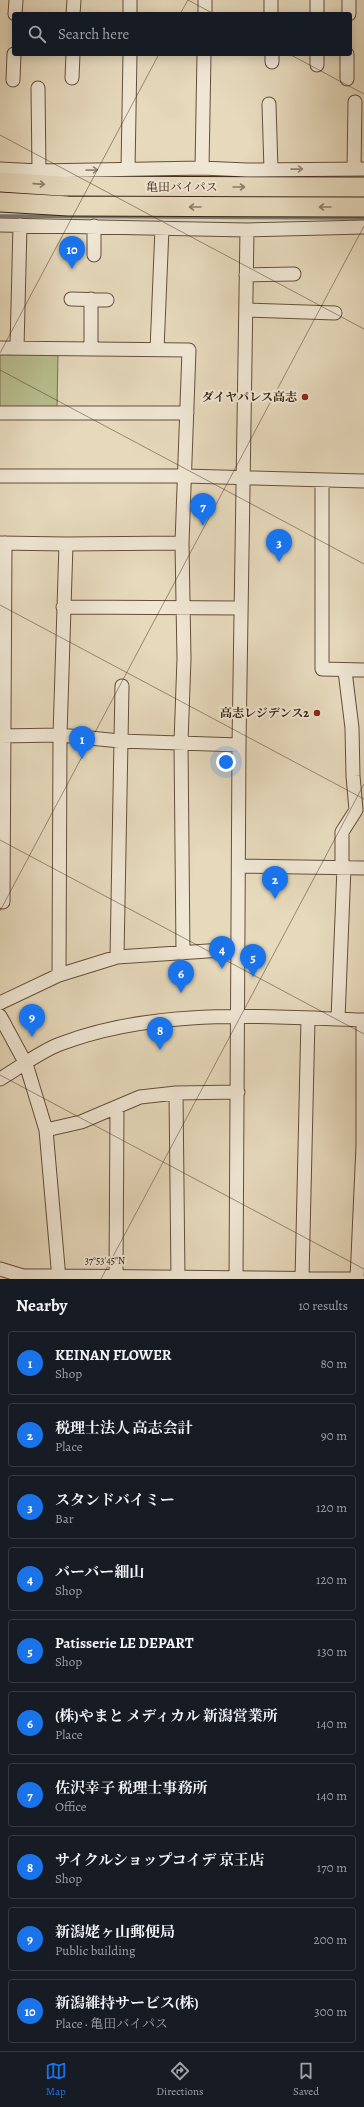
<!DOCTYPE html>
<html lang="en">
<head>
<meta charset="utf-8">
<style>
	body { margin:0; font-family:Alegreya,"Noto Serif JP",serif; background:#20242c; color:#f1f3f6 }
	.you { position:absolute; left:226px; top:762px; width:14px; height:14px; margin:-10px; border:3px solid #fff; border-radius:50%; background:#1a73e8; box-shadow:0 0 0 6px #1a73e833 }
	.badge { display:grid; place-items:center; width:26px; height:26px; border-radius:50%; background:#1a73e8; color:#fff; font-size:13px; font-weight:700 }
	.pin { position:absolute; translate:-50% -33px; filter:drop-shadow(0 1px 2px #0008) }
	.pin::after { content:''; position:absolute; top:21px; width:14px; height:12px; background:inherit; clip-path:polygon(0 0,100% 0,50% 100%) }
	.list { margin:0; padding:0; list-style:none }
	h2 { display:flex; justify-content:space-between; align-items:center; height:52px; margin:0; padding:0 16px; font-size:17px }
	h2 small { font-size:13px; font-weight:400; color:#9ea1a6 }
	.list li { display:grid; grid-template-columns:26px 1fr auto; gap:12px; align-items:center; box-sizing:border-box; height:64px; margin:0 8px 8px; padding:0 8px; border:1px solid #363941; border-radius:4px }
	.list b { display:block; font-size:15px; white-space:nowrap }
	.list p { margin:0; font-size:13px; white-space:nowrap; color:#9ea1a6 }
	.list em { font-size:13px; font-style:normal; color:#9ea1a6 }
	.icon { flex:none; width:22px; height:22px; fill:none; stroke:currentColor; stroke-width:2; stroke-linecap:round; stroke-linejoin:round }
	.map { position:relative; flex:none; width:364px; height:1279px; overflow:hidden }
	.search { position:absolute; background:#171b24; box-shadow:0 2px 10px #0003; left:12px; right:12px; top:12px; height:44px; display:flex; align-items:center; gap:10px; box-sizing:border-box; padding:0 14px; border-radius:4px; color:#9ea1a6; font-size:15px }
	.sheet { height:772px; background:#171b24 }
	nav { display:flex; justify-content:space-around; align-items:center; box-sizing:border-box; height:56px; border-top:1px solid #363941; background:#171b24; font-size:11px; color:#9ea1a6 }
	nav a { display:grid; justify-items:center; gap:2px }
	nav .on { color:#1a73e8 }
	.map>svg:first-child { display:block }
	.park { fill:#b8be8e; stroke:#787050 }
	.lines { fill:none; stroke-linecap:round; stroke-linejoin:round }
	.stream { stroke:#727c76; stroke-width:3.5 }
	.minor-casing { stroke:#644f3c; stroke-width:15 }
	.highway-casing { stroke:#382112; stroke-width:21 }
	.minor { stroke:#efe6d3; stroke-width:13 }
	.highway { stroke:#e6d9bc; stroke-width:19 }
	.oneway { stroke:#948472 }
	.oneway2 { stroke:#8f7d67 }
	.ticks { fill:none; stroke:#382112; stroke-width:1; stroke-opacity:0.45 }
	.poi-dot { fill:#8f2418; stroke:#efe6d3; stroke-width:1.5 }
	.labels { text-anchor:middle; stroke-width:4; stroke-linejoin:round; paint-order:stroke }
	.street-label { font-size:12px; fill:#382112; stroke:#efe6d3 }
	.poi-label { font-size:12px; font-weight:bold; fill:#382112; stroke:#efe6d3; text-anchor:end }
	.ticks-label { font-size:10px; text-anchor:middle; fill:#382112; stroke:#efe6d3; stroke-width:4; stroke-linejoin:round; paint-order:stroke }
</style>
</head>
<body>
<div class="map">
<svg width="364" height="1279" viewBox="0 0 364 1279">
	<rect width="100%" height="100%" fill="#e6d9bc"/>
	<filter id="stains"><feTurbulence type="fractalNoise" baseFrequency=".005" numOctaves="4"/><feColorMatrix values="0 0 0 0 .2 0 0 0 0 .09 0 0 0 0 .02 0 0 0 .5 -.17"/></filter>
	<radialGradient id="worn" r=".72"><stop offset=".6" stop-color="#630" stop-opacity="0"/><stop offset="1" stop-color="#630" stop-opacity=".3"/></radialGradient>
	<path class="park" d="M 0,353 L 58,354 L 57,409 L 0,408 Z"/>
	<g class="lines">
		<path class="stream" d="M 0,216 L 364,218"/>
		<g class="minor-casing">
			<path id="minor" d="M 271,0 L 271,14
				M 15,14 L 16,0
				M 73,14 L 74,0
				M 130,14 L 130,0
				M 205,14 L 205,0
				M 317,14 L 317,0
				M 349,14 L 349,0
				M 272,54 L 272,62
				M 317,65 L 317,54
				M 72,78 L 73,54
				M 347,79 L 347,54
				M 13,80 L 14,54
				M 38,88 L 39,171
				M 269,104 L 271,170
				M 202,168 L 204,54
				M 0,169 L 39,171 L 202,168 L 247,170 L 364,169
				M 128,169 L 130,54
				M 354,169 L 355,102
				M 0,225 L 247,230 L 364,227
				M 94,226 L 94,255
				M 246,275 L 294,274
				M 71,299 L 107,300
				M 246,310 L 335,313
				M 0,348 L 189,350 L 182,543 L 184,659 L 181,742 L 183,953
				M 17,348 L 20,225
				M 91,349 L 91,299
				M 157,350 L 162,228
				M 0,413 L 187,413
				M 0,476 L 185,476 L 364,481
				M 322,480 L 322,669 L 364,670
				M 0,543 L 66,544 L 182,543
				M 63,607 L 241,608
				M 0,736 L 60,735 L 120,741 L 239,745
				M 239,866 L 364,868
				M 342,867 L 342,832 L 356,810 L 353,776 L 352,728 L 345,671
				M 3,902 L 5,543
				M 117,957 L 122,686
				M 59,975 L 60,735 L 66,544
				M 0,1003 L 59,975 L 117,957 L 238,949
				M 0,1016 L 26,1064 L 46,1130 L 59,1279
				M 338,1019 L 344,867
				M 0,1079 C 19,1068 39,1052 60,1044 C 157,1007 263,1017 364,1020
				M 176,1093 L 178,1279
				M 46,1130 L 81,1122 L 140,1097 L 176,1093 L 238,1092
				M 0,1269 L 23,1276 L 59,1276 L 358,1279
				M 116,1279 L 117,1109
				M 236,1279 L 239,745 L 247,230
				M 302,1279 L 308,1019
				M 357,1279 L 363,1146 L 363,1020"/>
		</g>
		<g class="highway-casing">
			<path id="highway" d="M 0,182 L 61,186 L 364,187
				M 0,202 L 68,206 L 364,207"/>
		</g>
		<use href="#minor" class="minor"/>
		<use href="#highway" class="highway"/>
	</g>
	<defs><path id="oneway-shaft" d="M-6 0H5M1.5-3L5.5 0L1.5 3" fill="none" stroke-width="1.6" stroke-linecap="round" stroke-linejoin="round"/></defs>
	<g class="oneway">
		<use href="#oneway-shaft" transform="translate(297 169) rotate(-1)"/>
		<use href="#oneway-shaft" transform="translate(92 170) rotate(-1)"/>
	</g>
	<g class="oneway2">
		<use href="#oneway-shaft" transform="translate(39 184) rotate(4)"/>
		<use href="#oneway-shaft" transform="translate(239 187)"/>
		<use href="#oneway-shaft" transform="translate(195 207) rotate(-180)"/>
		<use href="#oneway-shaft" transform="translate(325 207) rotate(-180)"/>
	</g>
	<path class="ticks" d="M 188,0 L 214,14M 180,14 L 188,0M 289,54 L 364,94M 0,135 L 364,329M 0,353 L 159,54M 0,370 L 364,564M 0,605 L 364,799M 0,840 L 364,1034M 0,911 L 364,226M 0,1075 L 364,1269M 101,1279 L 364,784"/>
	<g class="poi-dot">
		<circle cx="305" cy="397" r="4"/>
		<circle cx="317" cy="713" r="4"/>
	</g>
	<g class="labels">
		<g class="street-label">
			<text x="182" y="191">亀田バイパス</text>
		</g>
		<g class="poi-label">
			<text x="297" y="401">ダイヤパレス高志</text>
			<text x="309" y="717">高志レジデンス2</text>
		</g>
	</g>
	<g class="ticks-label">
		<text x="105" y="1264">37°53'45"N</text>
	</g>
	<rect width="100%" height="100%" filter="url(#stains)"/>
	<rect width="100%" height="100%" fill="url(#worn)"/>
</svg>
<div class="you"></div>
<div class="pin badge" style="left:82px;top:759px">1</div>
<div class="pin badge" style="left:275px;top:899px">2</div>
<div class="pin badge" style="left:279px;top:562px">3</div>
<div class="pin badge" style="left:222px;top:969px">4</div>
<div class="pin badge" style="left:253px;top:977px">5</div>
<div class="pin badge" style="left:181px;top:993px">6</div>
<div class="pin badge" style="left:203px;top:526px">7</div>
<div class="pin badge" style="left:160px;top:1050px">8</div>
<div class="pin badge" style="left:32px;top:1037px">9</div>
<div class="pin badge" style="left:72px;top:269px">10</div>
<div class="search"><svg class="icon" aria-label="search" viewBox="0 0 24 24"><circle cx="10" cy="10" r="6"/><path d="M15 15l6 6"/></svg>Search here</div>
</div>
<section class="sheet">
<h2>Nearby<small>10 results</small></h2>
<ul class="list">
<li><span class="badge">1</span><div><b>KEINAN FLOWER</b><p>Shop</p></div><em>80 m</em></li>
<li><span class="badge">2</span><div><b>税理士法人 高志会計</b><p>Place</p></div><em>90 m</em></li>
<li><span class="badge">3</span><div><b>スタンドバイミー</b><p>Bar</p></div><em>120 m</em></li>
<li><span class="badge">4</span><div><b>バーバー細山</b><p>Shop</p></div><em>120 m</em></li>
<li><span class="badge">5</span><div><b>Patisserie LE DEPART</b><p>Shop</p></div><em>130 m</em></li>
<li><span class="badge">6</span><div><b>(株)やまと メディカル 新潟営業所</b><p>Place</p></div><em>140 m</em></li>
<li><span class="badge">7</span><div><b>佐沢幸子 税理士事務所</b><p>Office</p></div><em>140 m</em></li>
<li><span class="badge">8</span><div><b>サイクルショップコイデ 京王店</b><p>Shop</p></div><em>170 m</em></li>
<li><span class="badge">9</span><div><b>新潟姥ヶ山郵便局</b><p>Public building</p></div><em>200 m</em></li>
<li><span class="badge">10</span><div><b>新潟維持サービス(株)</b><p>Place · 亀田バイパス</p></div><em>300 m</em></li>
</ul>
</section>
<nav>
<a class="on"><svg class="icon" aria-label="map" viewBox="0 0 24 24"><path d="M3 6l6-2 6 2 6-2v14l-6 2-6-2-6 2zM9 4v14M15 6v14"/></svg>Map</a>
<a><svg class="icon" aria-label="directions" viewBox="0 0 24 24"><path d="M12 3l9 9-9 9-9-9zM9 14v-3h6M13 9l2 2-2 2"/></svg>Directions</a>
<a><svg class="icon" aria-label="saved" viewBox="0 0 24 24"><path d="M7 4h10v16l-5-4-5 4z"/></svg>Saved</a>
</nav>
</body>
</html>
